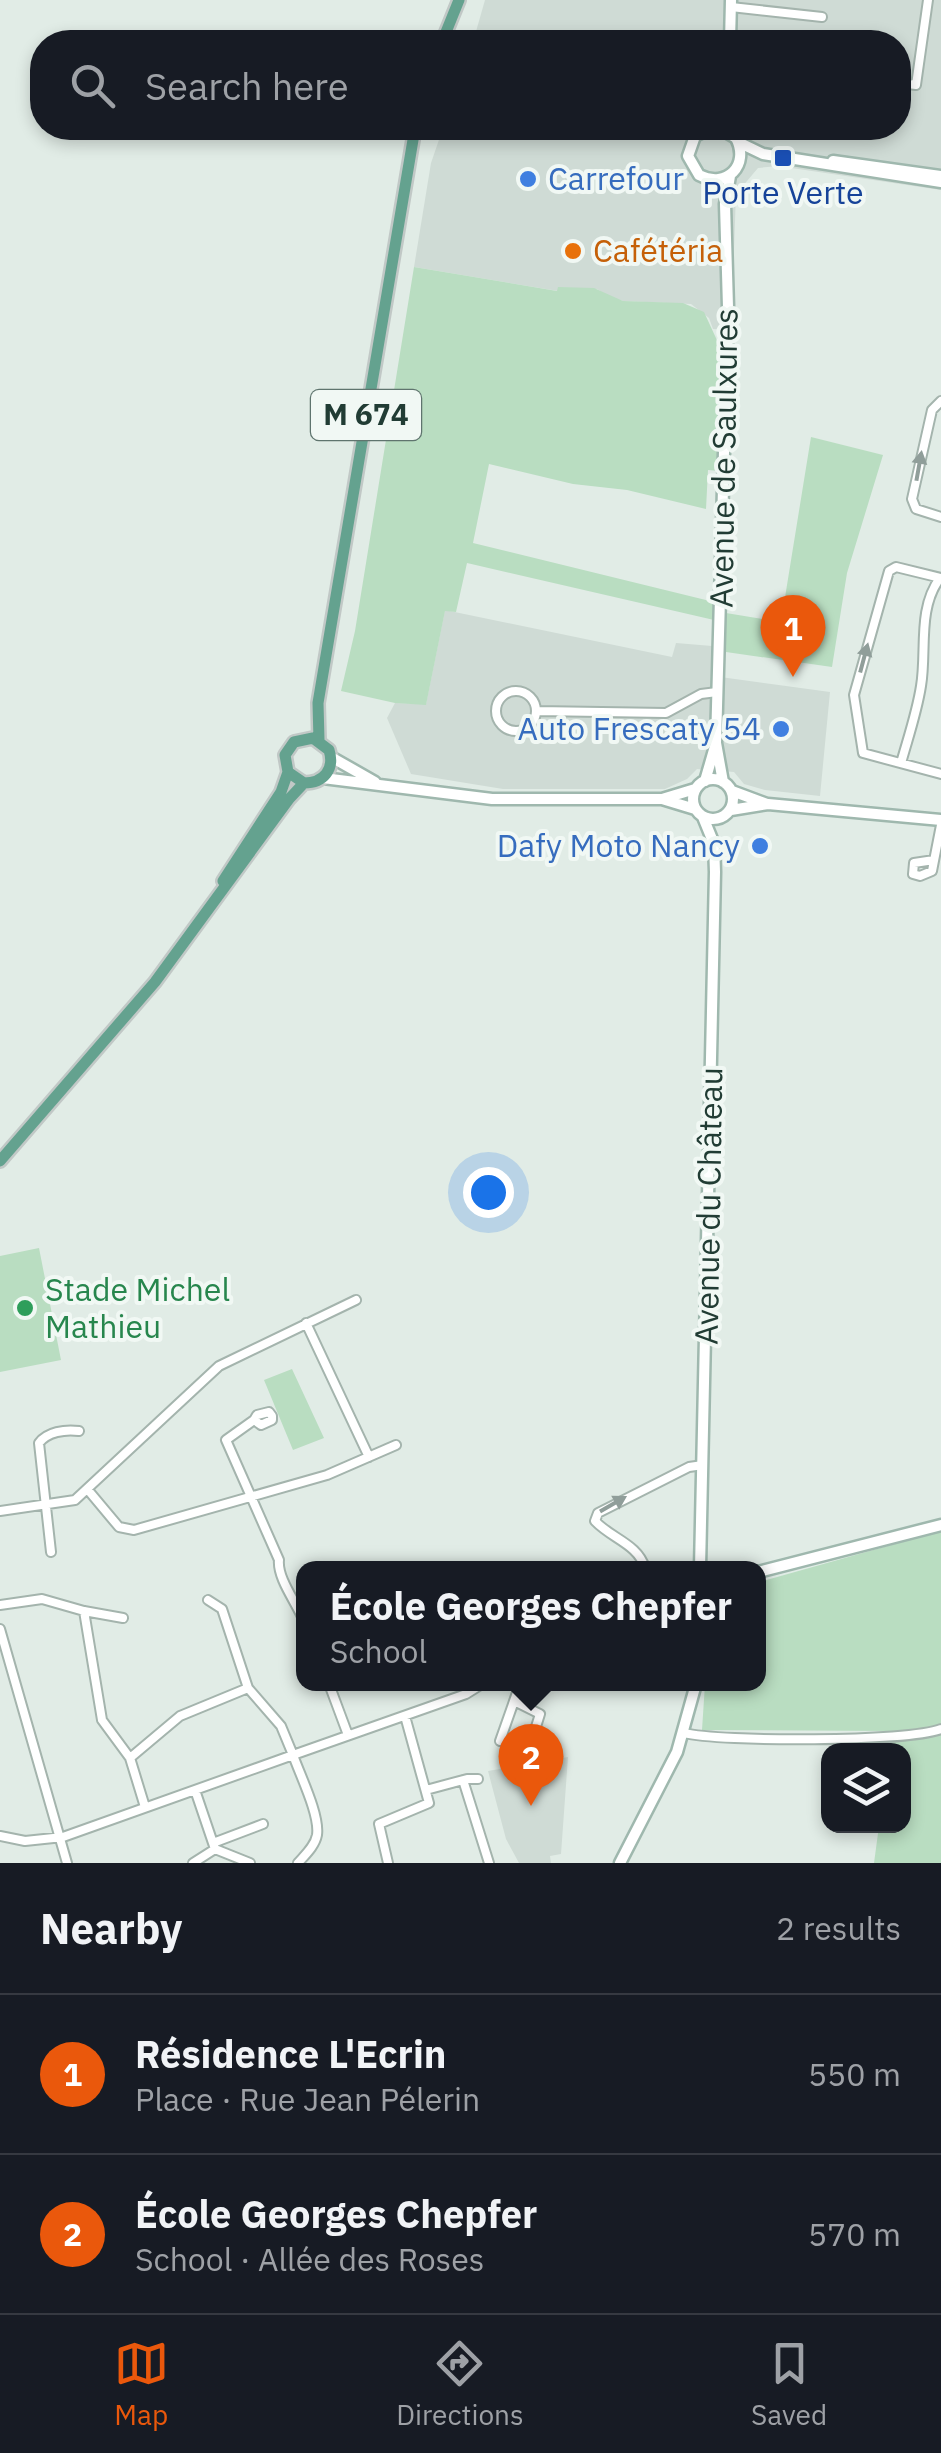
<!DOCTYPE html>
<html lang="en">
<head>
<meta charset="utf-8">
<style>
	body { margin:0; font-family:"IBM Plex Sans",sans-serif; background:#20242c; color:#f1f3f6 }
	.controls { position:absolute; right:30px; bottom:30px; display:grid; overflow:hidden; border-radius:20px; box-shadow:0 5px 15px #0003 }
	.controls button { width:90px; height:90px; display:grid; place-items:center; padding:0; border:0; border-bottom:2px solid #363941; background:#171b24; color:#f1f3f6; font:50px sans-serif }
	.you { position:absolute; left:488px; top:1192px; width:35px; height:35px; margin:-25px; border:8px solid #fff; border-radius:50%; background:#1a73e8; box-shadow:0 0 0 15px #1a73e833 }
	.badge { display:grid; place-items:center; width:65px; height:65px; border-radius:50%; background:#ea580c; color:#fff; font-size:32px; font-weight:700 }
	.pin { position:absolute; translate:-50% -82px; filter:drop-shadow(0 2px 5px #0008) }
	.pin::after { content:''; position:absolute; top:52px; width:35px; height:30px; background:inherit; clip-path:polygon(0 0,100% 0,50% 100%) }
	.popup { position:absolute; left:296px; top:1561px; width:470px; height:130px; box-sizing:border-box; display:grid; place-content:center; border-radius:20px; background:#171b24; filter:drop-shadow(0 2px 8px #0005); font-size:32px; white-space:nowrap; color:#9ea1a6 }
	.popup b { font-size:38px; color:#f1f3f6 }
	.popup::after { content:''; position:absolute; left:50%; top:100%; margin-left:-20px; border:20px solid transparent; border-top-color:#171b24 }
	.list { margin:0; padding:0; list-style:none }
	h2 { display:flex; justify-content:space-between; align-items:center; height:130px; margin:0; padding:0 40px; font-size:42px }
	h2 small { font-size:32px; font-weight:400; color:#9ea1a6 }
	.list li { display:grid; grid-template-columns:65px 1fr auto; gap:30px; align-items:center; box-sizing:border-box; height:160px; padding:0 40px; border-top:2px solid #363941 }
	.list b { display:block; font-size:38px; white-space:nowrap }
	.list p { margin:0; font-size:32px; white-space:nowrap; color:#9ea1a6 }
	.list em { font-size:32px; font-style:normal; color:#9ea1a6 }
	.icon { flex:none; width:55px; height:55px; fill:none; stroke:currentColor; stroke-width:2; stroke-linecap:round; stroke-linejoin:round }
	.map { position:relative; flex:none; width:941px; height:1863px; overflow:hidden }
	.search { position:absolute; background:#171b24; box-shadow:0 5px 15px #0003; left:30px; right:30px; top:30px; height:110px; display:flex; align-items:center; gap:25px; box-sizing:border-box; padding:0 35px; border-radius:40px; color:#9ea1a6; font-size:38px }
	.sheet { height:450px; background:#171b24 }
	nav { display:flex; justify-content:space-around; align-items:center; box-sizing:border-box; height:140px; border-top:2px solid #363941; background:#171b24; font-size:28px; color:#9ea1a6 }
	nav a { display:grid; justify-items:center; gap:5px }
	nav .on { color:#ea580c }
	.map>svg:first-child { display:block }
	.built { fill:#cfdbd5 }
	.green { fill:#b9ddc1 }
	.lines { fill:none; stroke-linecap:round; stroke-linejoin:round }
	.street-casing { stroke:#a4b4ad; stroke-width:12 }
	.secondary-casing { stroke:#9fb8ae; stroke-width:15 }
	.primary-casing { stroke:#c1c8c6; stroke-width:16 }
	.street { stroke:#fff; stroke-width:8 }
	.secondary { stroke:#fff; stroke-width:10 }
	.primary { stroke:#64a28f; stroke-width:11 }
	.oneway { fill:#909e9a }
	.transit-dot { fill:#1a4fb4; stroke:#f1f8f4; stroke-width:4 }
	.shop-dot { fill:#3f7fe0; stroke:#f1f8f4; stroke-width:4 }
	.food-dot { fill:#e8710a; stroke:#f1f8f4; stroke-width:4 }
	.leisure-dot { fill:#2e9e5b; stroke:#f1f8f4; stroke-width:4 }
	.labels { text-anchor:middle; stroke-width:8; stroke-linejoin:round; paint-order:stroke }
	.shield { fill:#f1f8f4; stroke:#5f746e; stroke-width:2.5 }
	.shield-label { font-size:30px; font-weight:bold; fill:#213c34 }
	.shop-label { font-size:32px; fill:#366cbe; stroke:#f1f8f4; text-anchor:end }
	.transit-label { font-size:32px; fill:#164399; stroke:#f1f8f4 }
	.food-label { font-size:32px; fill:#c56008; stroke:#f1f8f4; text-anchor:start }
	.street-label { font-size:32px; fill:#213c34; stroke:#f1f8f4 }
	.leisure-label { font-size:32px; fill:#27864d; stroke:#f1f8f4; text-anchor:start }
</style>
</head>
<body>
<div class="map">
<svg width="941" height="1863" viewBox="0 0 941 1863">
	<rect width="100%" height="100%" fill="#e1ece6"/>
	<path class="built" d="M 485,0 L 941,0 L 941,190 L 778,166 L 758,168 L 736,194 L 731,330 L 713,329 L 709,318 L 691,304 L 623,301 L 609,297 L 597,289 L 558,291 L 414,267 L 431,163 L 443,128 L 898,128 L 898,42 L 473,42 Z
		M 445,610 L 672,657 L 676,643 L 712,646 L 715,651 L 713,676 L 830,692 L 820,796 L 765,790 L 744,784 L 734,772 L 697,769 L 687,779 L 665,789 L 503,789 L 411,774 L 387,718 L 395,703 L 426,704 Z
		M 568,1757 L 561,1854 L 550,1856 L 551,1863 L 519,1863 L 506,1839 L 488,1771 Z"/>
	<path class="green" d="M 414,267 L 557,291 L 558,287 L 594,288 L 623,301 L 683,303 L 704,312 L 721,349 L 719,471 L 708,470 L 706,509 L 627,490 L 573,484 L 489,464 L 473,543 L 714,602 L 714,620 L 467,563 L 456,612 L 445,611 L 426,705 L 395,703 L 341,691 L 355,631 Z
		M 811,437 L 883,455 L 847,573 L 832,667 L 726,652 L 726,613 L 781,622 Z
		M 39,1248 L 61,1360 L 0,1372 L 0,1256 Z
		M 292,1369 L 324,1438 L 293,1450 L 264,1380 Z
		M 941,1531 L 941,1863 L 874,1863 L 879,1826 L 904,1826 L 904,1750 L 889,1750 L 891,1731 L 702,1730 L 705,1684 L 758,1684 L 759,1582 Z"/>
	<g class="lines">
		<g class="street-casing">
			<path id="street" d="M 731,7 L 822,17
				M 898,83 L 916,85 L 928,0
				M 941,401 L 932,410 L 912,499 L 916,509 L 941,517
				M 941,578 L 896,567 L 889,571 L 854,695 L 863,753 L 941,774
				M496 711a20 20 0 1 1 40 0a20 20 0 1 1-40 0Z
				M 537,711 L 666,713 L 701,694 L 717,692
				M 901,763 C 908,738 917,712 921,686 C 927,651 917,609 940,578
				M 934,860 L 914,863 L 913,874 L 920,876 L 932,871 L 941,825
				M 306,1323 L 369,1457
				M 254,1420 L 261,1425 L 272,1420 L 272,1416 L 269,1412 L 257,1415 L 254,1420 L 226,1440 L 279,1560 C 277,1578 296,1602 304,1621
				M 88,1490 L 119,1527 L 134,1530 L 327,1475 L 396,1445
				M 0,1511 L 75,1500 L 219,1366 L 356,1300
				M 51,1552 L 39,1443 C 47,1432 65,1429 79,1431
				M 645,1568 C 638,1544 612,1539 595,1521 L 598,1513 L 689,1467 L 703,1465
				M 208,1600 L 222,1609 L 248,1688
				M 0,1605 L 42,1599 L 84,1611 L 123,1618
				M 84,1611 L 102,1720 L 130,1758 L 145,1807
				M 0,1629 L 67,1863
				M 329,1684 L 348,1735
				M 514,1701 L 540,1714 L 529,1749 L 523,1757
				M 684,1733 C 720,1742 909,1742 941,1729
				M 500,1741 L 520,1684
				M 463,1780 L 489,1863
				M 195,1790 L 215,1849 L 250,1863
				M 426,1790 L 467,1779 L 478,1779
				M 0,1836 L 25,1841 L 63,1837 L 293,1755 L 281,1726 L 248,1688 L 180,1716 L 130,1758
				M 213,1843 L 263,1824
				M 193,1863 L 215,1849
				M 298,1863 C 305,1855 315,1846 317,1835 C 320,1815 300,1775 293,1755 L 466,1694 L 482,1684
				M 388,1863 L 379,1824 L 429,1803 L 405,1716"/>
		</g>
		<g class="secondary-casing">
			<path id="secondary" d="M 730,42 L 731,0
				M 711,128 L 695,136 L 688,156 L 699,175 C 727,189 750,165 736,138 L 719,128
				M 740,143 L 763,154 L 941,182
				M 833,161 L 941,176
				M 331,757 L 375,782
				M 323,778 L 492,799 L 662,799 L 695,809
				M693 799a20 20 0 1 1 40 0a20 20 0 1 1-40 0Z
				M 705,781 L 716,743
				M 723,782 L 716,743 L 728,307 L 725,204 L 730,176
				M 732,791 L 767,804
				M 662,799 L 695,789
				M 731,810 L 768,804 L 941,820
				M 700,1568 L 715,872 L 714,844 L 703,817
				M 758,1572 L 941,1525
				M 620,1863 L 677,1752 L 696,1684"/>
		</g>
		<g class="primary-casing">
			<path id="primary" d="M 442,42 L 459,0
				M 319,740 L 318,703 L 415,128
				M 223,881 L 281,792 L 288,772
				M 0,1161 L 155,982 L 289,799 L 304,783 C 324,783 335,769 329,750 L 313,738 L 294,742 L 285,755 L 288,772 L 304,783"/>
		</g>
		<use href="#street" class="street"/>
		<use href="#secondary" class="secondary"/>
		<use href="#primary" class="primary"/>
	</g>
	<defs><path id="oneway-solid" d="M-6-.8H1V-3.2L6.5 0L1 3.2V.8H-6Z" transform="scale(2.5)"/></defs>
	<g class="oneway">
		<use href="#oneway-solid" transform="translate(919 466) rotate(-80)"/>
		<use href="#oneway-solid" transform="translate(864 658) rotate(-75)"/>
		<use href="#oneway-solid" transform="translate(613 1504) rotate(-30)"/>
	</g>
	<rect class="transit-dot" x="773" y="148" width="20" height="20" rx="5"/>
	<g class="shop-dot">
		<circle cx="528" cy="179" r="10"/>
		<circle cx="781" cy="729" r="10"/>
		<circle cx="760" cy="846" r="10"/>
	</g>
	<circle class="food-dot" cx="573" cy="251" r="10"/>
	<circle class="leisure-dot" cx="25" cy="1308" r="10"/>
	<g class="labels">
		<rect class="shield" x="311" y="390" width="110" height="50" rx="8"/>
		<g class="shield-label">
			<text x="366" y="425">M 674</text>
		</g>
		<g class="shop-label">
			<text x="548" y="190" text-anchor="start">Carrefour</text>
			<text x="761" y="740">Auto Frescaty 54</text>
			<text x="740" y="857">Dafy Moto Nancy</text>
		</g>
		<g class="transit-label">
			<text x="783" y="204">Porte Verte</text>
		</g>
		<g class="food-label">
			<text x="593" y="262">Cafétéria</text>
		</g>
		<g class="street-label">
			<text transform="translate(724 458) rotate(-89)" y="11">Avenue de Saulxures</text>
			<text transform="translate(709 1206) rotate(-89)" y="11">Avenue du Château</text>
		</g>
		<g class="leisure-label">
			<text x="45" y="1301">Stade Michel<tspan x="45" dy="37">Mathieu</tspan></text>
		</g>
	</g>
</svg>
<div class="controls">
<button><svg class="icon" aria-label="layers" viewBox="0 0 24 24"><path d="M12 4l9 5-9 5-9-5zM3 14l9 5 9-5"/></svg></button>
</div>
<div class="you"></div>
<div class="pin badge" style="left:793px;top:677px">1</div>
<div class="pin badge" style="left:531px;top:1806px">2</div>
<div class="popup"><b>École Georges Chepfer</b>School</div>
<div class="search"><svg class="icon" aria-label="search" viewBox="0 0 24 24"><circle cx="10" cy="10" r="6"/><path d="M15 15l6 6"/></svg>Search here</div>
</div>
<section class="sheet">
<h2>Nearby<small>2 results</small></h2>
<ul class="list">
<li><span class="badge">1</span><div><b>Résidence L'Ecrin</b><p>Place · Rue Jean Pélerin</p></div><em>550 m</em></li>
<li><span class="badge">2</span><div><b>École Georges Chepfer</b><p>School · Allée des Roses</p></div><em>570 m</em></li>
</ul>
</section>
<nav>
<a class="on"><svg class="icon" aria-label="map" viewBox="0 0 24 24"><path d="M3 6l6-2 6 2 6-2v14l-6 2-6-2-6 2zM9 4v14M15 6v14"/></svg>Map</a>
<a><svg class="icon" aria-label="directions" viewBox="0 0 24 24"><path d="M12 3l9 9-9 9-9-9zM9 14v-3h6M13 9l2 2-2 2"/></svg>Directions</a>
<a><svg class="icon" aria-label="saved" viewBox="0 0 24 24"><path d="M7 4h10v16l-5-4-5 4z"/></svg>Saved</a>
</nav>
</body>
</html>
